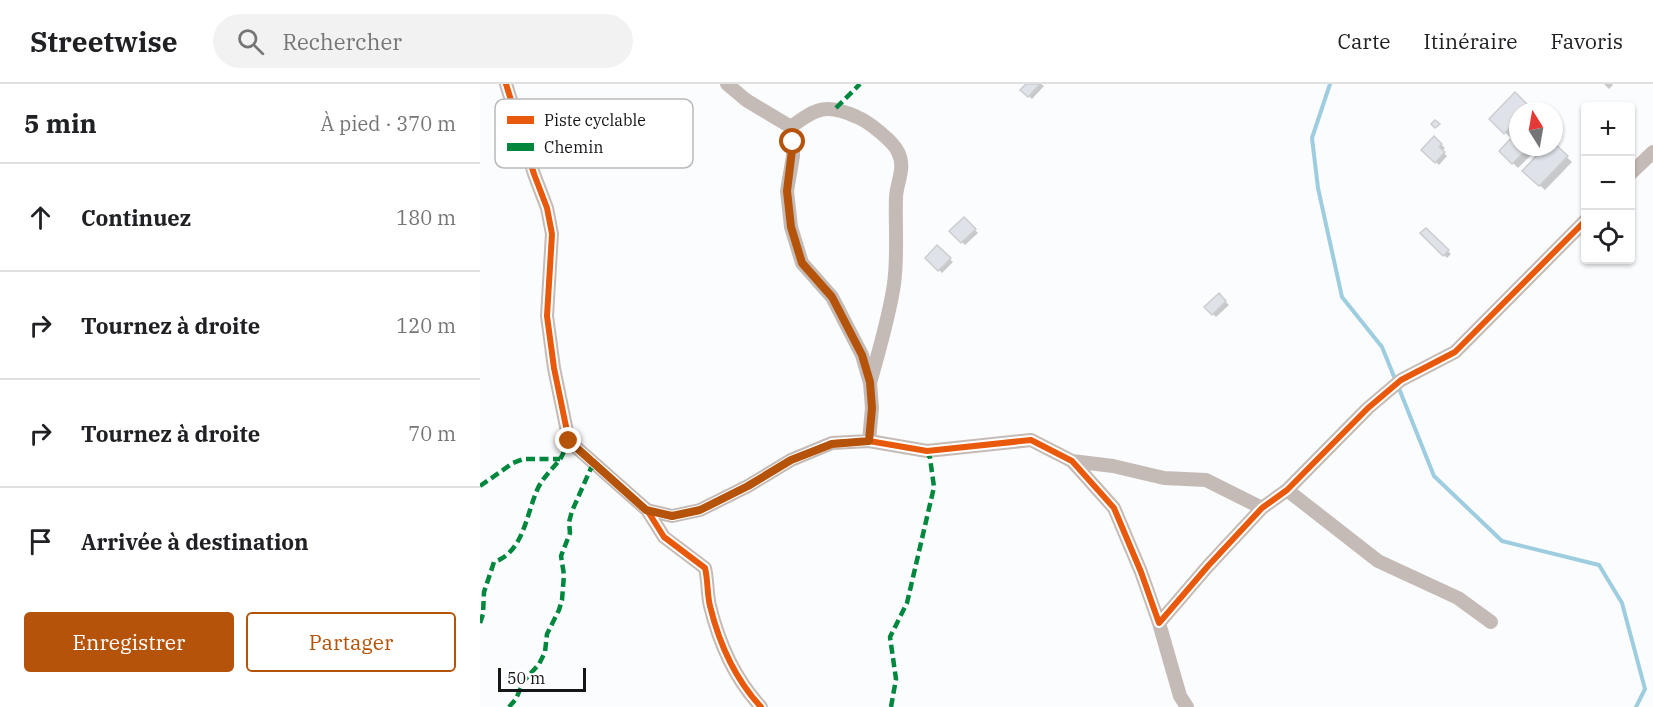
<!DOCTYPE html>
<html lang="fr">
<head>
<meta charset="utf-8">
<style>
	body { margin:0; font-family:"IBM Plex Serif",serif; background:#f2f2f2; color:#202124 }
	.controls { position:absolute; right:18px; top:18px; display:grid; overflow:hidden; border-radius:6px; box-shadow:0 2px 4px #0004 }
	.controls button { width:54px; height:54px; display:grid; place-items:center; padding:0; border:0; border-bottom:2px solid #e0e0e0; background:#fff; color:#202124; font:30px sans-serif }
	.compass { position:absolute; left:1029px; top:18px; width:54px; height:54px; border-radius:50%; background:#fff; box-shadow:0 2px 4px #0004; rotate:349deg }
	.scale { position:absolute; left:18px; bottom:15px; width:88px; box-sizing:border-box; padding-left:6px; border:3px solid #141619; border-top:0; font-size:16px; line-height:21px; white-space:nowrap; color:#141619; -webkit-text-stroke:4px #fff; paint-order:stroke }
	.stop { position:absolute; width:18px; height:18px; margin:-14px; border:4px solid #b45309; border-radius:50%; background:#fff }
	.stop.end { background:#b45309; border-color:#fff; box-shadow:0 2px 6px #0008 }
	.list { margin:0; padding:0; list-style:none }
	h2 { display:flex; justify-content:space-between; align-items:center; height:78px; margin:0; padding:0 24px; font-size:26px }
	h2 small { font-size:20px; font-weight:400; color:#757577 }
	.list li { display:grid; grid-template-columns:39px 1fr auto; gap:18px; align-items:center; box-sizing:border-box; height:108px; padding:0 24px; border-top:2px solid #e0e0e0 }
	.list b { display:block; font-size:22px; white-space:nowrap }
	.list em { font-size:20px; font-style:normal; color:#757577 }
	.actions { display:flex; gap:12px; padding:18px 24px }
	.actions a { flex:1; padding:14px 0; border:2px solid #b45309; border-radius:6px; text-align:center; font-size:21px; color:#b45309 }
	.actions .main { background:#b45309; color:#fff }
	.icon { flex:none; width:33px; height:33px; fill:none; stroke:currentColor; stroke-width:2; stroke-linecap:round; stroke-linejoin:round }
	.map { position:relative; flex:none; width:1173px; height:623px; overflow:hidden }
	header { display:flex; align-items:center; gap:36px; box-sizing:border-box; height:84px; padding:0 30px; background:#fff; border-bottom:2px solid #e0e0e0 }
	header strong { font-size:28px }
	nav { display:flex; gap:33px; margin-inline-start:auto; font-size:21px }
	.search { width:420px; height:54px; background:#f2f2f2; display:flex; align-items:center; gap:15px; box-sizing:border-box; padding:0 21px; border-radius:33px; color:#757577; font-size:22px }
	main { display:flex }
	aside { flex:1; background:#fff }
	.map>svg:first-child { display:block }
	.shadow { fill:#0003 }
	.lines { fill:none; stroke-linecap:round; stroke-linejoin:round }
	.stream { stroke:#9fcde0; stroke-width:4 }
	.building { fill:#dfe3e9; stroke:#cbcdd0; stroke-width:1.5 }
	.minor { stroke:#c5bbb6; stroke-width:14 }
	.quiet { stroke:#00873e; stroke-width:4.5; stroke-dasharray:9 4.5; stroke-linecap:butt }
	.cycleway-casing { stroke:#fff; stroke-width:10 }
	.cycleway { stroke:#e8590c; stroke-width:6 }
	.route { stroke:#b45309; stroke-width:8 }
	.key { fill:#fff; stroke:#b8b9ba; stroke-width:1.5 }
	.key-label { font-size:16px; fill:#141619 }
</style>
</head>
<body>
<header>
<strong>Streetwise</strong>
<div class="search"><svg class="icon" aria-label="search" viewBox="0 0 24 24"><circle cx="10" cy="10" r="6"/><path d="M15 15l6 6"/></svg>Rechercher</div>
<nav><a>Carte</a><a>Itinéraire</a><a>Favoris</a></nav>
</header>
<main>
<aside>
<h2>5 min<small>À pied · 370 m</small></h2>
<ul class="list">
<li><svg class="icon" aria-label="ahead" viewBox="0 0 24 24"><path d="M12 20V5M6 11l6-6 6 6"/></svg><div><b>Continuez</b></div><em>180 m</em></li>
<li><svg class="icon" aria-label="right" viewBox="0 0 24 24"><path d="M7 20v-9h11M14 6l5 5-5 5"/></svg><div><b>Tournez à droite</b></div><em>120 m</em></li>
<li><svg class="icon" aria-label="right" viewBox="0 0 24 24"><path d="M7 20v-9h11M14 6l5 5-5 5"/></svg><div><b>Tournez à droite</b></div><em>70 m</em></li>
<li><svg class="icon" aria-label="arrive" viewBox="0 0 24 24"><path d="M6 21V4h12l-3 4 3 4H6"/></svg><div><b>Arrivée à destination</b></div></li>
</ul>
<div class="actions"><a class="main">Enregistrer</a><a>Partager</a></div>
</aside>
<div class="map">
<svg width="1173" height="623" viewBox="0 0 1173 623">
	<rect width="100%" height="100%" fill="#fafcfe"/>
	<path class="shadow" d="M 548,0 L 561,0 L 564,2 L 552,15 L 542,6 Z
		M 1124,0 L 1132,0 L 1133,1 L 1129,5 Z
		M 1035,10 L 1052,27 L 1038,27 L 1038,63 L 1059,63 L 1038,84 L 1021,67 L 1032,55 L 1011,35 Z
		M 954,54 L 965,64 L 962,67 L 967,72 L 959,81 L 944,66 Z
		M 1074,61 L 1092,78 L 1065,106 L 1044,87 L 1067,63 L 1074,63 Z
		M 484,135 L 498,149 L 485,161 L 471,147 Z
		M 946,146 L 971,170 L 967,174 L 942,149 Z
		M 457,164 L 473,178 L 462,189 L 447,174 Z
		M 739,211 L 749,221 L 736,233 L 726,223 Z"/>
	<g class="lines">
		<path class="stream" d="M 850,0 L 832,54 L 838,104 L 862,213 L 902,263 L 915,295
			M 918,302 L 954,392 L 1022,457 L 1119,481 L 1142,519 L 1165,605 L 1156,623"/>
	</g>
	<path class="building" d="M 546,0 L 560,0 L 548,13 L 540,6 Z
		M 1035,8 L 1050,23 L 1046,27 L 1038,27 L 1038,35 L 1024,50 L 1009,35 Z
		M 955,36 L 960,40 L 955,44 L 951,40 Z
		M 1038,47 L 1038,63 L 1049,63 L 1032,80 L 1019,67 Z
		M 954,52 L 962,60 L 959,63 L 965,68 L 955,79 L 941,66 Z
		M 1074,59 L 1088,72 L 1059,102 L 1042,87 L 1065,63 L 1074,63 Z
		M 484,133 L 496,145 L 481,159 L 469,147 Z
		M 946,144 L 969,166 L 963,172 L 940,149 Z
		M 457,161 L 471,174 L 458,187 L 445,174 Z
		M 739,209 L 746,217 L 732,231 L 724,223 Z"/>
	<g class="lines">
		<path class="minor" d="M 26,0 L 54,90 L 67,124 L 72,150 L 67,232 L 74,284 L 89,357 L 167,426 L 184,453 L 225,484 C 228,496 227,510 230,522 C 239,559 255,595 281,623
			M 247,0 L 266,16 L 311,43 L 313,58 L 313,72 L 307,107 L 311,143 L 322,179 L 352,213 L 382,271 L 390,299 L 392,324 L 389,357
			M 311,43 C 336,24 346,19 377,33 C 388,37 414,58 418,68 C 426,84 417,97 416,113 C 415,142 418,172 414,200 C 409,234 399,266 390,299
			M 1150,90 L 1173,68
			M 592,377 L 633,382 L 684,394 L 726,396 L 782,424
			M 807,406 L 898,477 L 978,514 L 1011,538
			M 167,426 L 192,432 L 220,426 L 268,402 L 311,376 L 352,359 L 389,357 L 447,367 L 551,356 L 592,377 L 634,424 L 661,488 L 679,539 L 728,482 L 782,424 L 807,406 L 888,324 L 921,296 L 975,268 L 1106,136
			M 679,539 L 700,612 L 707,623"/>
		<path class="quiet" d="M 356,24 L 380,0
			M 0,402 L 33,379 L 43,375 L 80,375
			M 0,539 L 3,530 L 4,508 L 14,478 C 44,468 46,430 58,404 C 63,394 71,386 78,378 C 83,372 85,364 89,357
			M 29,623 L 36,615 L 43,598 L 59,580 L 65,568 L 67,550 L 79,526 L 82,516 L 84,491 L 81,472 L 90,449 L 89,438 L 92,427 L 111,384 L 119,383
			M 411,623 L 416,595 L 410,553 L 427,519 L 454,403 L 450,374 L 447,367"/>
		<g class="cycleway-casing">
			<path id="cycleway" d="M 26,0 L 54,90 L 67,124 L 72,150 L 67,232 L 74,284 L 89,357 L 167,426 L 184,453 L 225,484 C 228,496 227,510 230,522 C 239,559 255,595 281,623
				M 167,426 L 192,432 L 220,426 L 268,402 L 311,376 L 352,359 L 389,357 L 447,367 L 551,356 L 592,377 L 634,424 L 661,488 L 679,539 L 728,482 L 782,424 L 807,406 L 888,324 L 921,296 L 975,268 L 1106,136"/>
		</g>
		<use href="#cycleway" class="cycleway"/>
	</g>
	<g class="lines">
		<path class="route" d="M 89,357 L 166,426 L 192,432 L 220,426 L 268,402 L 311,376 L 352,360 L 389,357 L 392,324 L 390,298 L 382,271 L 352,213 L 322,179 L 311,143 L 307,107 L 313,58"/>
	</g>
	<rect x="15" y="15" width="198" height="69" rx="9" class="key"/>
	<rect x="27" y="32" width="27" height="8" fill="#e8590c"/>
	<rect x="27" y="59" width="27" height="8" fill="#00873e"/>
	<g class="key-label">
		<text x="64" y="42">Piste cyclable</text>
		<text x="64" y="69">Chemin</text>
	</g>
</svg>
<div class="controls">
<button>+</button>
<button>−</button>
<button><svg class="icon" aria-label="locate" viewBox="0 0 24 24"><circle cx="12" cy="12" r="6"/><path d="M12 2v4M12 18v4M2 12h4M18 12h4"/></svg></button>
</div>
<svg class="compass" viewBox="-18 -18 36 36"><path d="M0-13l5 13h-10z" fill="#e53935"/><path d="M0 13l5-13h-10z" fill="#757577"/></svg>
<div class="scale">50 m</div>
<div class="stop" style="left:313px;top:58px"></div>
<div class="stop end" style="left:89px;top:357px"></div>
</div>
</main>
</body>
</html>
